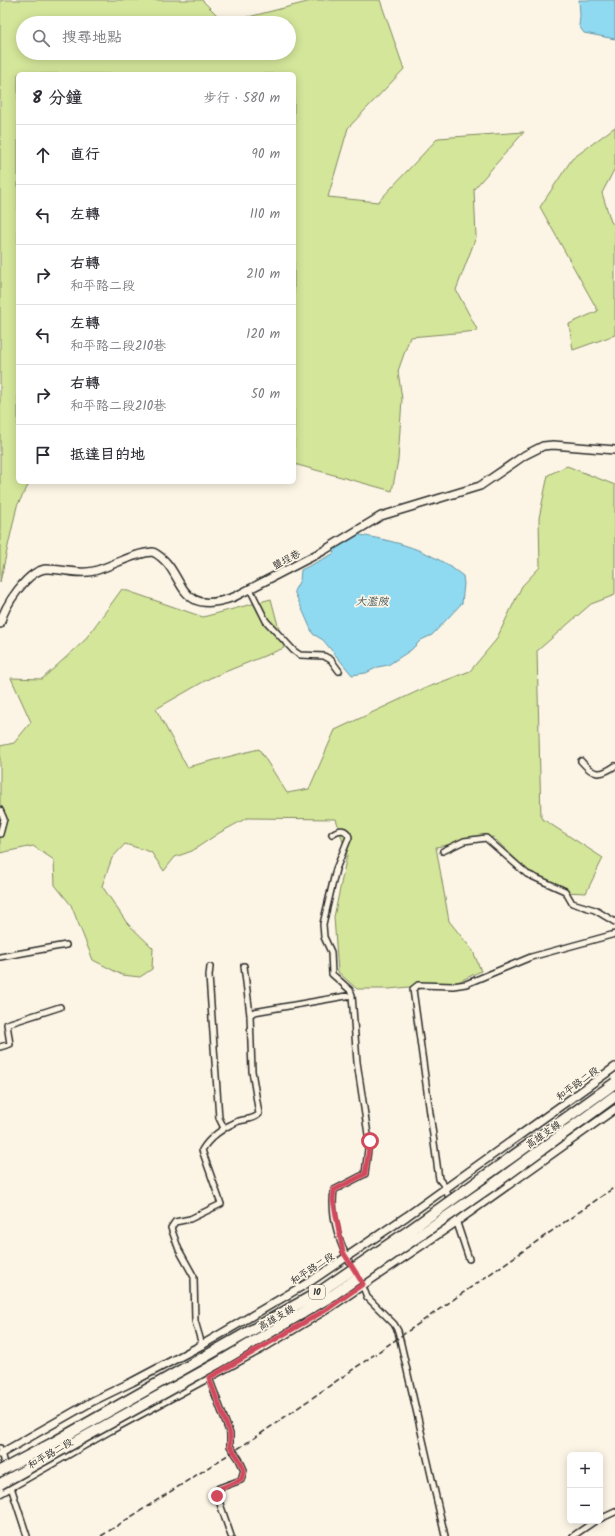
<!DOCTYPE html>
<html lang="zh-TW">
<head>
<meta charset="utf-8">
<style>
	body { margin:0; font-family:Kalam,"LXGW WenKai TC",sans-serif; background:#f7f7f7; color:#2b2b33 }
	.controls { position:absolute; right:12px; bottom:12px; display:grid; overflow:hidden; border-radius:6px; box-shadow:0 2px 10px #0003 }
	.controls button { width:36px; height:36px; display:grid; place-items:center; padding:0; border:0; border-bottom:1px solid #e1e1e2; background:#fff; color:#2b2b33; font:20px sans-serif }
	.stop { position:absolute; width:12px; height:12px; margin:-9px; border:3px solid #d1495b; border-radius:50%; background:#fff }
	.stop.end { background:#d1495b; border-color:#fff; box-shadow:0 1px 4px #0008 }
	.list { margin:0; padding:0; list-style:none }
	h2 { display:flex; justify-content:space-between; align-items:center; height:52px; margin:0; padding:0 16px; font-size:17px }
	h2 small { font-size:13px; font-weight:400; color:#7c7c81 }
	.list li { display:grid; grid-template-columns:26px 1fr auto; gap:12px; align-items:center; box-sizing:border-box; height:60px; padding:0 16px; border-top:1px solid #e1e1e2 }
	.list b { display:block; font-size:15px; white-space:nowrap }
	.list p { margin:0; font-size:13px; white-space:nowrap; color:#7c7c81 }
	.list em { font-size:13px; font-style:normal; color:#7c7c81 }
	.icon { flex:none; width:22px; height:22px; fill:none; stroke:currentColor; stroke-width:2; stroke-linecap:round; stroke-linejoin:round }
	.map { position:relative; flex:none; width:615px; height:1536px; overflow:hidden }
	.search { position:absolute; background:#fff; box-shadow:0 2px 10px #0003; left:16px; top:16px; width:280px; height:44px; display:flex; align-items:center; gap:10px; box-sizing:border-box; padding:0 14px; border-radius:22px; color:#7c7c81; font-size:15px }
	.panel { position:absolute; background:#fff; box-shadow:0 2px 10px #0003; left:16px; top:72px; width:280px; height:412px; border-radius:6px }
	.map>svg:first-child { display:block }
	.green { fill:#d4e69a; stroke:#808862 }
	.water { fill:#90daf1; stroke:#6894a2 }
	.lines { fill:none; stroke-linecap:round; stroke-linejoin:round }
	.street-casing { stroke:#2b2b2b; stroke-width:8 }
	.secondary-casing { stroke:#2b2b2b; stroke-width:10 }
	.street { stroke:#fcf5e5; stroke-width:5 }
	.secondary { stroke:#fcf5e5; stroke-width:7 }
	.rail { stroke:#2b2b2b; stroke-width:1.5; stroke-dasharray:6 3; stroke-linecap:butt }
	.highway-bridge-casing { stroke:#2b2b2b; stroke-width:13; stroke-linecap:butt }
	.highway-bridge { stroke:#fcf5e5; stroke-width:10 }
	.route { stroke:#d1495b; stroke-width:5 }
	.labels { text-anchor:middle; stroke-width:3.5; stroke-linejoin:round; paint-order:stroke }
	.shield { fill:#fcf5e5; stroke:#6a6863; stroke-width:1 }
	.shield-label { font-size:9px; font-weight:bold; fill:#2b2b2b }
	.street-label { font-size:10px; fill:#2b2b2b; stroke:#fcf5e5 }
	.water-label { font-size:11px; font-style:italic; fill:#44575c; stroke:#fcf5e5 }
</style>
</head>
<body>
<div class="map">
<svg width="615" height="1536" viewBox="0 0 615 1536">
	<rect width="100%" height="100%" fill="#fcf5e5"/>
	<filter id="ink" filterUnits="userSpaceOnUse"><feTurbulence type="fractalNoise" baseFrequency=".025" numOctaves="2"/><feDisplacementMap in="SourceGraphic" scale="8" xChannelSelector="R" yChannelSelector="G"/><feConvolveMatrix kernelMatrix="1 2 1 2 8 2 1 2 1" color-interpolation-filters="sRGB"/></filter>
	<g filter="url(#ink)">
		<path class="green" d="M 3,0 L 202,0 L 225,23 L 23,23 L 23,53 L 289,53 L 289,23 L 225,23 L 315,0 L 380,0 L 404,69 L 348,128 L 328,197 L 378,202 L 438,138 L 524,132 L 474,189 L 476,237 L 456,290 L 478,331 L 410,337 L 398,371 L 402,399 L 398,460 L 392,491 L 294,464 L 294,74 L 18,74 L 18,482 L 30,482 L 17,506 L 0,582 L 0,1 Z
			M 615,127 L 615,168 L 602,193 L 611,222 L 615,225 L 615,335 L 573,350 L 569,324 L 598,311 L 540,207 L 572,159 Z
			M 567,466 L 615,485 L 615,595 L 591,604 L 537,651 L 541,818 L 603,858 L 586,893 L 564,892 L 538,881 L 493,837 L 436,847 L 449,921 L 473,951 L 481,971 L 458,982 L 389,989 L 357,989 L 338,972 L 334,917 L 347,855 L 336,819 L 247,818 L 219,833 L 192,851 L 175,857 L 164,871 L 151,852 L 125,844 L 112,858 L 102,886 L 127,923 L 153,948 L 152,969 L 140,977 L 122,975 L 93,960 L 71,905 L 55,885 L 54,860 L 33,846 L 0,853 L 0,746 L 14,743 L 31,722 L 11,678 L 42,679 L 84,641 L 122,589 L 203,617 L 271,599 L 284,648 L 210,678 L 156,709 L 187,767 L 259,749 L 287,793 L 309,789 L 335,730 L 418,691 L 470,671 L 496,640 L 522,586 L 540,567 L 539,518 L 548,475 Z"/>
		<path class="water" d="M 579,0 L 615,0 L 615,39 L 584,33 L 579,26 L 580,16 Z
			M 354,534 C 396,541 429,549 463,576 L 464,584 L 462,603 L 432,635 L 421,640 L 411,650 L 388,665 L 378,667 L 366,673 L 352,675 L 323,640 L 313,634 L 294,591 L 300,580 L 301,570 L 333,554 L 336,545 Z"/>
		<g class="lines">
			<g class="street-casing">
				<path id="street" d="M 250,589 L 266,621 L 294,651 L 300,655 L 324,656 L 331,660 L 339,671
					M 581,761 C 593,775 599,777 615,766
					M 0,810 L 4,819 L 0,834
					M 332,834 C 339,829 346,828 349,837 L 336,869 L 323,924 L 324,937 L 331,952 L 332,974 L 350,990 L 352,995 L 357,1062 L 369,1141 L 365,1174 L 334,1190 C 330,1217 340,1247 354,1270
					M 443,851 L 464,841 L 486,838 L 527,874 L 565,891 L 572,903 L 595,910 L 615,922
					M 0,957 L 66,945
					M 210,967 L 209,976 L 219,1118 L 224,1128
					M 250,1015 L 254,1012 L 352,995
					M 0,1047 L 10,1044 L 7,1024 L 60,1007
					M 450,1203 L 446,1188 L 439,1179 L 413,989 L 418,985 L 453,986 L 466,984 L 531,957 L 615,934
					M 456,1220 L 469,1259
					M 362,1284 L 367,1297 L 394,1324 L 398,1331 L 445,1536
					M 202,1345 L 195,1321 L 194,1277 L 179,1250 L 171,1228 L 175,1222 L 190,1219 L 221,1204 L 202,1150 C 209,1138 224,1127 236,1122 C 243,1119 254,1120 259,1114 L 252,1071 L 250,1015 L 244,966
					M 209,1378 L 230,1434 L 230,1446 L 239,1459 L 244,1470 L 241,1480 L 219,1488 L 216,1492 L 231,1536
					M 0,1448 L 5,1468
					M 10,1484 L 27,1536
					M 600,1519 L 615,1512
					M 573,1536 L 595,1521"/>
			</g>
			<g class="secondary-casing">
				<path id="secondary" d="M 0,624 C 4,607 28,568 48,569 C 64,569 78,575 94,571 C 113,566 133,553 153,552 C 187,569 173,619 234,597 L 323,551 L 381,516 L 480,486 L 525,455 L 543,446 L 553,445 L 615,450
					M 0,1454 L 93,1401 L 132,1382 L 202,1345 L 311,1281 L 407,1216 L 615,1067
					M 0,1493 L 110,1430 L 261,1349 L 329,1308 L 456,1222 L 615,1109"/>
			</g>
			<use href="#street" class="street"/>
			<use href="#secondary" class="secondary"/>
			<path class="rail" d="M 101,1536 L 256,1437 L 615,1187"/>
			<g class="highway-bridge-casing">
				<path id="highway-bridge" d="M 0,1471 L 51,1444 L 321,1291 L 410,1230 L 615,1083
					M 0,1484 L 218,1363 L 333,1295 L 494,1184 L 615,1096"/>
			</g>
			<use href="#highway-bridge" class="highway-bridge"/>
		</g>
	</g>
	<g class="lines" filter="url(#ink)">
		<path class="route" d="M 217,1496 L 216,1490 L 241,1480 L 244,1470 L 239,1459 L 230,1446 L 230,1434 L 209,1378 L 329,1308 L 363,1284 L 343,1252 L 333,1200 L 334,1190 L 365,1174 L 370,1141"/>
	</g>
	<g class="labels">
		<rect class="shield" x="309" y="1285" width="16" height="14" rx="3"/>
		<g class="shield-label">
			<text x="317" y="1295">10</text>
		</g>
		<g class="street-label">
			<text transform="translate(286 559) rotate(-28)" y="4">鹽埕巷</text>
			<text transform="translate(577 1083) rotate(-36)" y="4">和平路二段</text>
			<text transform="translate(543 1134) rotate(-35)" y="4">高雄支線</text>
			<text transform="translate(312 1268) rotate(-33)" y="4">和平路二段</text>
			<text transform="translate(276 1317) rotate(-30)" y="4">高雄支線</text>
			<text transform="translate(50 1453) rotate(-30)" y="4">和平路二段</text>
		</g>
		<g class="water-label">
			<text x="372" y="605">大濫陂</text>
		</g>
	</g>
</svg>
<div class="controls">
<button>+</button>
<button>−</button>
</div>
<div class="stop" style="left:370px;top:1141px"></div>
<div class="stop end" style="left:217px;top:1496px"></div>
<div class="search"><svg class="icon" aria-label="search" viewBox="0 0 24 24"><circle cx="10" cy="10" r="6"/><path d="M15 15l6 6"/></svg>搜尋地點</div>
<section class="panel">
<h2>8 分鐘<small>步行 · 580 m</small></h2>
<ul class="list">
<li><svg class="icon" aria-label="ahead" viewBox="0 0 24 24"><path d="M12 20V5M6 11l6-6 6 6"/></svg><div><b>直行</b></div><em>90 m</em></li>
<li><svg class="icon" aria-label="left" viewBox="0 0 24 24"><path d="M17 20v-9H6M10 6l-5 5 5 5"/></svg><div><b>左轉</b></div><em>110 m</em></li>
<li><svg class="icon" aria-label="right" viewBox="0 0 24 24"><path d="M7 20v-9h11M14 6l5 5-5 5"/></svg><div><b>右轉</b><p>和平路二段</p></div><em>210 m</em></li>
<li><svg class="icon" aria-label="left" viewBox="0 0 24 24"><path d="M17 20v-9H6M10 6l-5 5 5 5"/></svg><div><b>左轉</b><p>和平路二段210巷</p></div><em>120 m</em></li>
<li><svg class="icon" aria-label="right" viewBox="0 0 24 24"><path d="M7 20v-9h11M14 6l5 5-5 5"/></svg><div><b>右轉</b><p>和平路二段210巷</p></div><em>50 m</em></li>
<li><svg class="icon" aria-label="arrive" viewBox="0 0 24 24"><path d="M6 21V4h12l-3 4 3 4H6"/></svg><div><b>抵達目的地</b></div></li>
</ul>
</section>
</div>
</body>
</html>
